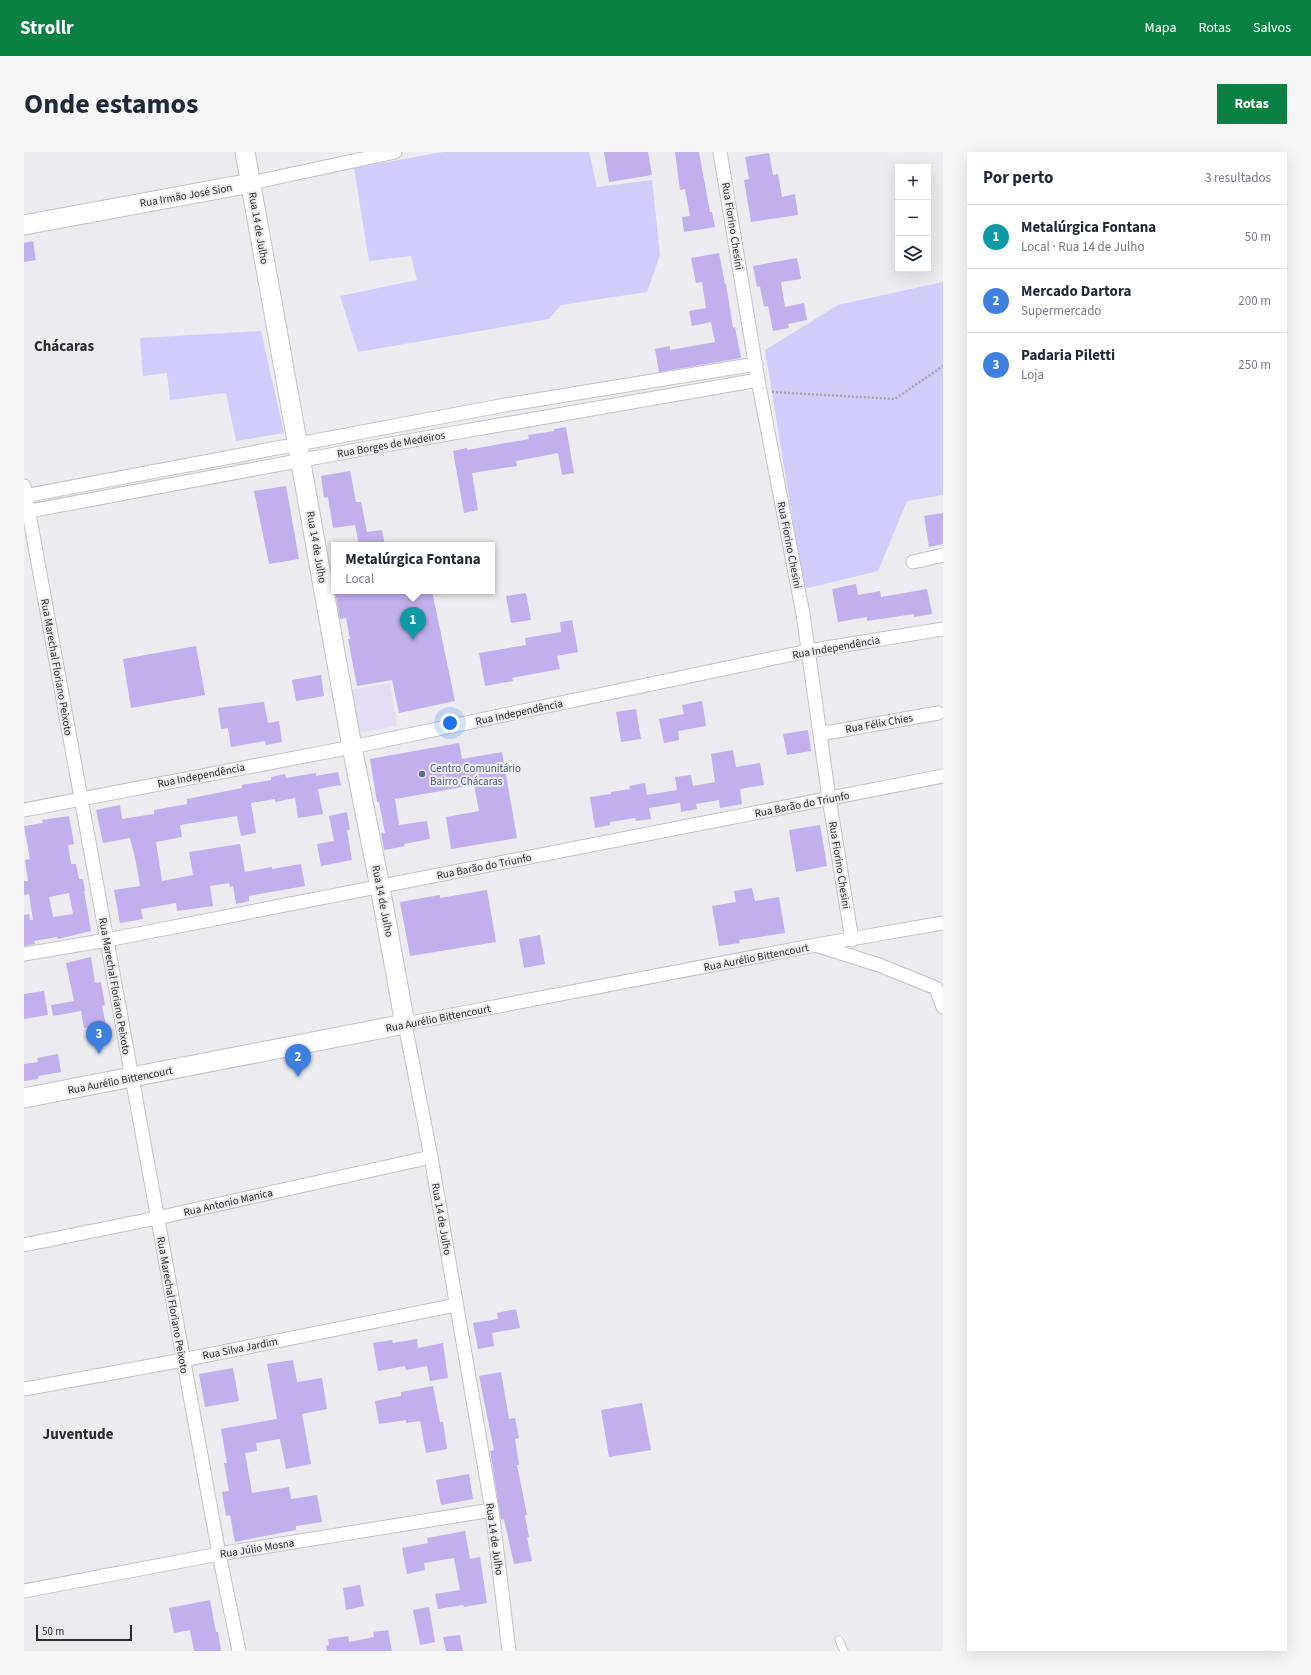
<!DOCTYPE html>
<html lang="pt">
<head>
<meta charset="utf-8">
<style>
	body { margin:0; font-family:"Source Sans 3",sans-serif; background:#f6f6f7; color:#1f2937 }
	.controls { position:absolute; right:12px; top:12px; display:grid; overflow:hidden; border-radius:0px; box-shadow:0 4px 16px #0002 }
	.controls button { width:36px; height:36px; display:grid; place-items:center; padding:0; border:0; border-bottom:1px solid #e0e1e3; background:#fff; color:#1f2937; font:20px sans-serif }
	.scale { position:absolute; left:12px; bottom:10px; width:96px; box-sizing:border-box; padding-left:4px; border:2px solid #2c2c2e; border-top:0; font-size:11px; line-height:14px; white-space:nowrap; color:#2c2c2e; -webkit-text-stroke:3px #ebebf0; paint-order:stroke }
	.you { position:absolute; left:426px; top:571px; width:14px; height:14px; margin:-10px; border:3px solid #fff; border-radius:50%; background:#1a73e8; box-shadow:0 0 0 6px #1a73e833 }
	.badge { display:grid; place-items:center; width:26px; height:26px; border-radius:50%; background:#0b8043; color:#fff; font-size:13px; font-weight:700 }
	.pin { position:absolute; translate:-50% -33px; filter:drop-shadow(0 1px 2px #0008) }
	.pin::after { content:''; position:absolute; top:21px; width:14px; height:12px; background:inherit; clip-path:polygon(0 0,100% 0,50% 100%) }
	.popup { position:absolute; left:307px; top:390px; width:164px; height:52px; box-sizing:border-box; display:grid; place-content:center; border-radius:0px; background:#fff; filter:drop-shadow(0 1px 3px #0005); font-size:13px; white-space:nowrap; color:#747a83 }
	.popup b { font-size:15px; color:#1f2937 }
	.popup::after { content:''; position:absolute; left:50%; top:100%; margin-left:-8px; border:8px solid transparent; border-top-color:#fff }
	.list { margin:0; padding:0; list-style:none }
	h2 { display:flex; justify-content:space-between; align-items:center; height:52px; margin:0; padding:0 16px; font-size:17px }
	h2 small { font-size:13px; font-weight:400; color:#747a83 }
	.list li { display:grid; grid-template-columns:26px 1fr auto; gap:12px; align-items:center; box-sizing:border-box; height:64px; padding:0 16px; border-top:1px solid #e0e1e3 }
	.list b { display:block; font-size:15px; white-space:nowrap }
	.list p { margin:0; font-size:13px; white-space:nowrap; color:#747a83 }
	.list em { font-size:13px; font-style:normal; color:#747a83 }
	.icon { flex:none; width:22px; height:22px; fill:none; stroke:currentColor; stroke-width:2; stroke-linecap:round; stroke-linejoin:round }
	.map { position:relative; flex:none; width:919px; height:1499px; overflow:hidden; border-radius:0px }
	header { display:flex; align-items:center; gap:24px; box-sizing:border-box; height:56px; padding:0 20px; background:#0b8043; color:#fff }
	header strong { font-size:19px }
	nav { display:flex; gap:22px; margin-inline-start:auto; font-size:14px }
	.intro { display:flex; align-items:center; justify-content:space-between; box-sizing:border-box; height:96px; padding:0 24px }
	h1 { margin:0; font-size:28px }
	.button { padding:10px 18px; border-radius:0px; background:#0b8043; color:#fff; font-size:14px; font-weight:700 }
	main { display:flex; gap:24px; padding:0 24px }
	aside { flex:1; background:#fff; border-radius:0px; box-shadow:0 4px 16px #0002 }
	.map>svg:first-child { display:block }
	.education { fill:#e5ddf3 }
	.green { fill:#d0cdfb }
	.building { fill:#c2afed; fill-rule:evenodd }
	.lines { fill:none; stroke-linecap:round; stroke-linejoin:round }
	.lane-casing { stroke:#c2c2c7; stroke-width:9 }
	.street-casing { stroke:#c2c2c7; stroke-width:15 }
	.secondary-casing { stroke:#c2c2c7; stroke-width:21 }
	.path { stroke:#a6a6aa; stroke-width:2.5; stroke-dasharray:2 2; stroke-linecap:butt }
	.lane { stroke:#fff; stroke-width:7 }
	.street { stroke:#fff; stroke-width:13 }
	.secondary { stroke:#fff; stroke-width:19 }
	.service-dot { fill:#5c6f8a; stroke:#ebebf0; stroke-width:1.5 }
	.labels { text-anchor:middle; stroke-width:4; stroke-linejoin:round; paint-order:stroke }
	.street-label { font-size:11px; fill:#2c2c2e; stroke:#ebebf0 }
	.service-label { font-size:11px; fill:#4e5e75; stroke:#ebebf0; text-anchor:start }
	.district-label { font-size:15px; font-weight:bold; fill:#2c2c2e; stroke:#ebebf0 }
</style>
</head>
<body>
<header>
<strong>Strollr</strong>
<nav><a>Mapa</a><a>Rotas</a><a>Salvos</a></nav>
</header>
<div class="intro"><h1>Onde estamos</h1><a class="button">Rotas</a></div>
<main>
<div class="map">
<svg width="919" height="1499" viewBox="0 0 919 1499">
	<rect width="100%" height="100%" fill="#ebebf0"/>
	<path class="education" d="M 366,531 L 373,574 L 328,582 L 320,539 Z"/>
	<path class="green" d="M 419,0 L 565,0 L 573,35 L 628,28 L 636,103 L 623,140 L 537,153 L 525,167 L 334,200 L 316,144 L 393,128 L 387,104 L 345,109 L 330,16 Z
		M 919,130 L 919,343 L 883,349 L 854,419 L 780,437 L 741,198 L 814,153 Z
		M 237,179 L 260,281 L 212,289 L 202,241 L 146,248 L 143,221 L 119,224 L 116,186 Z"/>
	<path class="building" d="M 580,0 L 624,0 L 628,23 L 585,30 Z
		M 651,0 L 675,0 L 686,60 L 688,60 L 691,75 L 660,80 L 658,65 L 666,64 L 661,37 L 656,38 Z
		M 745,1 L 749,23 L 754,22 L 758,45 L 771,42 L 774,63 L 727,70 L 720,28 L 725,27 L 721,5 Z
		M 9,89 L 12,108 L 0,110 L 0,91 Z
		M 695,101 L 701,132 L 702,132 L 709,176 L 711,175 L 717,206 L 635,220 L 631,197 L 646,194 L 646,198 L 691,190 L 687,170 L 668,174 L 665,159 L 682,156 L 678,130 L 672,131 L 667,106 Z
		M 773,106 L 777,127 L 757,130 L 761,155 L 780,151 L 783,168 L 764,172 L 765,176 L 749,179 L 744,154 L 740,155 L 736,134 L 733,135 L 729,114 Z
		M 542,275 L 550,321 L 538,323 L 534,301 L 492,309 L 493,314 L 448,321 L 454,358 L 440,361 L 429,299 L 443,296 L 443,298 L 505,287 L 504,283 L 530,279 L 530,277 Z
		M 326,319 L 332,350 L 337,350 L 343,380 L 358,378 L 361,393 L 335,393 L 331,373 L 309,376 L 304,345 L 300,346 L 297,324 Z
		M 262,334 L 275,407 L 245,412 L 230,339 Z
		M 919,361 L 919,392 L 905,395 L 900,364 Z
		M 832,432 L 834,443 L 856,439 L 857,445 L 903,437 L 908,462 L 890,465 L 890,462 L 843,469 L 843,465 L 814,470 L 808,437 Z
		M 311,439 L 408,439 L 431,549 L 375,561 L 368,528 L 333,534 L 324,487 L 326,487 L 322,466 L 316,467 Z
		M 502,441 L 507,468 L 487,471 L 482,444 Z
		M 548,468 L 554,500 L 533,504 L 536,517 L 488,526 L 489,529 L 461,534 L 455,501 L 502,493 L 501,486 L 537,480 L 536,470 Z
		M 172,494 L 181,543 L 107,556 L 99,507 Z
		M 297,523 L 300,544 L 272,549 L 268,528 Z
		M 678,549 L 682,574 L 654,579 L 655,588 L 640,591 L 635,567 L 660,562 L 658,553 Z
		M 240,550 L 244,571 L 255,569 L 258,590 L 242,593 L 241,589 L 207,595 L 204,576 L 197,577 L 194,556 Z
		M 612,557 L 617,587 L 597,590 L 592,560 Z
		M 784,578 L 787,599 L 763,603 L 759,582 Z
		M 435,591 L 438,607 L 478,600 L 493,686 L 427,697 L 422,665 L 455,659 L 450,633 L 371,647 L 375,673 L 403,669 L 406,687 L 380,692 L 381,694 L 360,698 L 357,681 L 361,681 L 355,650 L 353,650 L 346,607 Z
		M 709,598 L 712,615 L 736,611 L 740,633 L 716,637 L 718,652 L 696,656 L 695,648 L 672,652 L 673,657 L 657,660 L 656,651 L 625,656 L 627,667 L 612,669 L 611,666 L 586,670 L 586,673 L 571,676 L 566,645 L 587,642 L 587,640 L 606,637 L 605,634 L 621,631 L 623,643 L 653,638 L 651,625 L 667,623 L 669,634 L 691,630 L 687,602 Z
		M 314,620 L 317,633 L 294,637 L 299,662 L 274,666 L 271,646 L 251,650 L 251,647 L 227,651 L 232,681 L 217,684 L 213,664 L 156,673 L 158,685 L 132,690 L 138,729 L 169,723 L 165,700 L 216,692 L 221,720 L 248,715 L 248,717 L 277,712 L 281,734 L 225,744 L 225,749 L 212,752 L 209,734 L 206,735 L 205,731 L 186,734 L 189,754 L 153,759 L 152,751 L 117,757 L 119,767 L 96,771 L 90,738 L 116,734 L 112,710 L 106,686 L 79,691 L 72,658 L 96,653 L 98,667 L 130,662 L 130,658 L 163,652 L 163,647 L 218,636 L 218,633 L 247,628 L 247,625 L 261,622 L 262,626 L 292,621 L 292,624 Z
		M 323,660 L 326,678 L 323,678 L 328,708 L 297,714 L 293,692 L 310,689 L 305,664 Z
		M 45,664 L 50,692 L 44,693 L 47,712 L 52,712 L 55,727 L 59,727 L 61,739 L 60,739 L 67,779 L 34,787 L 33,785 L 10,789 L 11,792 L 0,794 L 0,763 L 5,762 L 6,768 L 9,768 L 5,742 L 0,743 L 0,729 L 4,729 L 1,708 L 6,707 L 0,674 L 19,671 L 18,668 ZM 45,741 L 49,762 L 29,765 L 25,745 Z
		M 796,673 L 803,714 L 772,720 L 765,678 Z
		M 728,736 L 731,749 L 755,745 L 761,781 L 715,788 L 716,791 L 695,794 L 688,754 L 712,750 L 710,739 Z
		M 463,738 L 472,790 L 386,804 L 376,750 L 416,743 L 416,746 Z
		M 516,783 L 521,812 L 500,816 L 495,787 Z
		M 67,805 L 71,831 L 77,830 L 81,853 L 78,854 L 82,873 L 60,876 L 57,859 L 29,864 L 27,853 L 50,849 L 42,811 Z
		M 20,839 L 24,863 L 0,867 L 0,842 Z
		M 34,902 L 37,920 L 14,924 L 14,927 L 0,929 L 0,912 L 14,910 L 13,906 Z
		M 492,1157 L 496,1176 L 468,1181 L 470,1194 L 454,1197 L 449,1171 L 474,1167 L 473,1161 Z
		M 393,1187 L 394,1196 L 419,1191 L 424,1226 L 406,1229 L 403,1214 L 382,1218 L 381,1214 L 354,1219 L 349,1191 L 368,1188 L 369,1191 Z
		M 269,1208 L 273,1230 L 298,1226 L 303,1257 L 278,1262 L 287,1312 L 262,1317 L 256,1287 L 232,1291 L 233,1299 L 221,1301 L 228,1341 L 265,1335 L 267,1347 L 293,1343 L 298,1370 L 272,1374 L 272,1378 L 211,1390 L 206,1363 L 202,1364 L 198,1340 L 205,1339 L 200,1311 L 203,1311 L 197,1277 L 253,1267 L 243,1212 Z
		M 209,1216 L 215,1249 L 181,1255 L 175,1222 Z
		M 477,1220 L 485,1267 L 491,1266 L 495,1286 L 491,1287 L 495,1313 L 493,1313 L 503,1363 L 501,1363 L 505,1385 L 503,1386 L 508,1409 L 490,1412 L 480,1367 L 477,1368 L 466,1299 L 470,1298 L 455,1224 Z
		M 409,1234 L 416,1270 L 419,1270 L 423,1297 L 402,1301 L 396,1269 L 382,1271 L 382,1268 L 355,1272 L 351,1249 L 377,1244 L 377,1240 Z
		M 618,1251 L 627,1298 L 585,1305 L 577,1258 Z
		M 445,1322 L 449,1347 L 417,1353 L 412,1328 Z
		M 441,1379 L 446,1407 L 456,1405 L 463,1451 L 440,1455 L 439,1453 L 414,1457 L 411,1442 L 436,1438 L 430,1406 L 400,1411 L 401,1418 L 383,1422 L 378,1396 L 404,1391 L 403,1386 Z
		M 336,1433 L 340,1454 L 322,1458 L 319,1436 Z
		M 186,1448 L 192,1480 L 194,1480 L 197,1499 L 170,1499 L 166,1478 L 150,1481 L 145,1456 Z
		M 405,1455 L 411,1490 L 396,1493 L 389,1458 Z
		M 364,1478 L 368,1499 L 303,1499 L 302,1494 L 305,1493 L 304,1487 L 324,1484 L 325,1490 L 350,1485 L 349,1480 Z
		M 436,1483 L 439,1499 L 422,1499 L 419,1485 Z"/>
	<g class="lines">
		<g class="lane-casing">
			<path id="lane" d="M 815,1488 L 820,1499"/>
		</g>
		<g class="street-casing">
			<path id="street" d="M 696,0 L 734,228 L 779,462 L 805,646 L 828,788
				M 227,31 L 371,0
				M 0,334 L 195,1402 L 215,1499
				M 0,344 L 481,253 L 732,212
				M 0,360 L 338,297 L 734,228
				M 889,410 L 919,403
				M 796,582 L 914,561
				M 0,658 L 328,595 L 784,499 L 919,477
				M 795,794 L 855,813 L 912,836 L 919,855
				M 0,802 L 83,788 L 919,624
				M 0,1093 L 133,1066 L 407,1005
				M 0,1237 L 159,1208 L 432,1153
				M 0,1439 L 195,1402 L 468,1358
				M 485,1499 L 468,1358 L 407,1005 L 381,872 L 792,793 L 919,771"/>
		</g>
		<g class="secondary-casing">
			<path id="secondary" d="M 0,73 L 227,31
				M 0,946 L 381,872 L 356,735 L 328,595 L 221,0"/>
		</g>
		<path class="path" d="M 748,240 L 871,247 L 919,214"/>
		<use href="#lane" class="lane"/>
		<use href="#street" class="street"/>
		<use href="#secondary" class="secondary"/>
	</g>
	<circle class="service-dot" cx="398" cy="622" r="4"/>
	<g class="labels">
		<g class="street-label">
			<text transform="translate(162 43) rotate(-10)" y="4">Rua Irmão José Sion</text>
			<text transform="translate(709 74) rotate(81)" y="4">Rua Fiorino Chesini</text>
			<text transform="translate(235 76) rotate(80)" y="4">Rua 14 de Julho</text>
			<text transform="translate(367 292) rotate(-10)" y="4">Rua Borges de Medeiros</text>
			<text transform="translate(766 393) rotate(79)" y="4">Rua Fiorino Chesini</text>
			<text transform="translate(293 395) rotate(80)" y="4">Rua 14 de Julho</text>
			<text transform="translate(812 495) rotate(-10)" y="4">Rua Independência</text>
			<text transform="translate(33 515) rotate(80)" y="4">Rua Marechal Floriano Peixoto</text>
			<text transform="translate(495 560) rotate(-12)" y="4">Rua Independência</text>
			<text transform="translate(855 571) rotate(-10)" y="4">Rua Félix Chies</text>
			<text transform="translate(177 623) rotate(-11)" y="4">Rua Independência</text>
			<text transform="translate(778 652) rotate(-11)" y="4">Rua Barão do Triunfo</text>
			<text transform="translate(816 713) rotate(81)" y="4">Rua Fiorino Chesini</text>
			<text transform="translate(460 714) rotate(-11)" y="4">Rua Barão do Triunfo</text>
			<text transform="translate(359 749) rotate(79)" y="4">Rua 14 de Julho</text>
			<text transform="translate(732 805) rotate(-11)" y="4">Rua Aurélio Bittencourt</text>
			<text transform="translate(91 834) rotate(80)" y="4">Rua Marechal Floriano Peixoto</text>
			<text transform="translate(414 866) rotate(-11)" y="4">Rua Aurélio Bittencourt</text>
			<text transform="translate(96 928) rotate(-11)" y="4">Rua Aurélio Bittencourt</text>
			<text transform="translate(204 1050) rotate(-13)" y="4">Rua Antonio Manica</text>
			<text transform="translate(418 1067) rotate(80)" y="4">Rua 14 de Julho</text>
			<text transform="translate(149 1153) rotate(80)" y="4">Rua Marechal Floriano Peixoto</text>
			<text transform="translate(216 1196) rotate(-11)" y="4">Rua Silva Jardim</text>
			<text transform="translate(471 1387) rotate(82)" y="4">Rua 14 de Julho</text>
			<text transform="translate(233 1396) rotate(-9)" y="4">Rua Júlio Mosna</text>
		</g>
		<g class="service-label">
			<text x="406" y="620">Centro Comunitário<tspan x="406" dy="13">Bairro Chácaras</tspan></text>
		</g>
		<g class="district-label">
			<text x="40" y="199">Chácaras</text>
			<text x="54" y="1287">Juventude</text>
		</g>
	</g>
</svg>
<div class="controls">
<button>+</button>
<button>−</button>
<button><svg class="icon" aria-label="layers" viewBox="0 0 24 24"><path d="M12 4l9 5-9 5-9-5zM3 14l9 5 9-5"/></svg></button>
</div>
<div class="scale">50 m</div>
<div class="you"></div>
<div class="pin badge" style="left:389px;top:488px;background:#0f9aa8">1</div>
<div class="popup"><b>Metalúrgica Fontana</b>Local</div>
<div class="pin badge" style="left:274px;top:925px;background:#3f7fe0">2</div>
<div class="pin badge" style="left:75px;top:902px;background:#3f7fe0">3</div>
</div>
<aside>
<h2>Por perto<small>3 resultados</small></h2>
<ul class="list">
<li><span class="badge" style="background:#0f9aa8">1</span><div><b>Metalúrgica Fontana</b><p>Local · Rua 14 de Julho</p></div><em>50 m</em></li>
<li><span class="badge" style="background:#3f7fe0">2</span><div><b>Mercado Dartora</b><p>Supermercado</p></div><em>200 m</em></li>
<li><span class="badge" style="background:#3f7fe0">3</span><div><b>Padaria Piletti</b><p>Loja</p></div><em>250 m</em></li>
</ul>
</aside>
</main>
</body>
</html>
